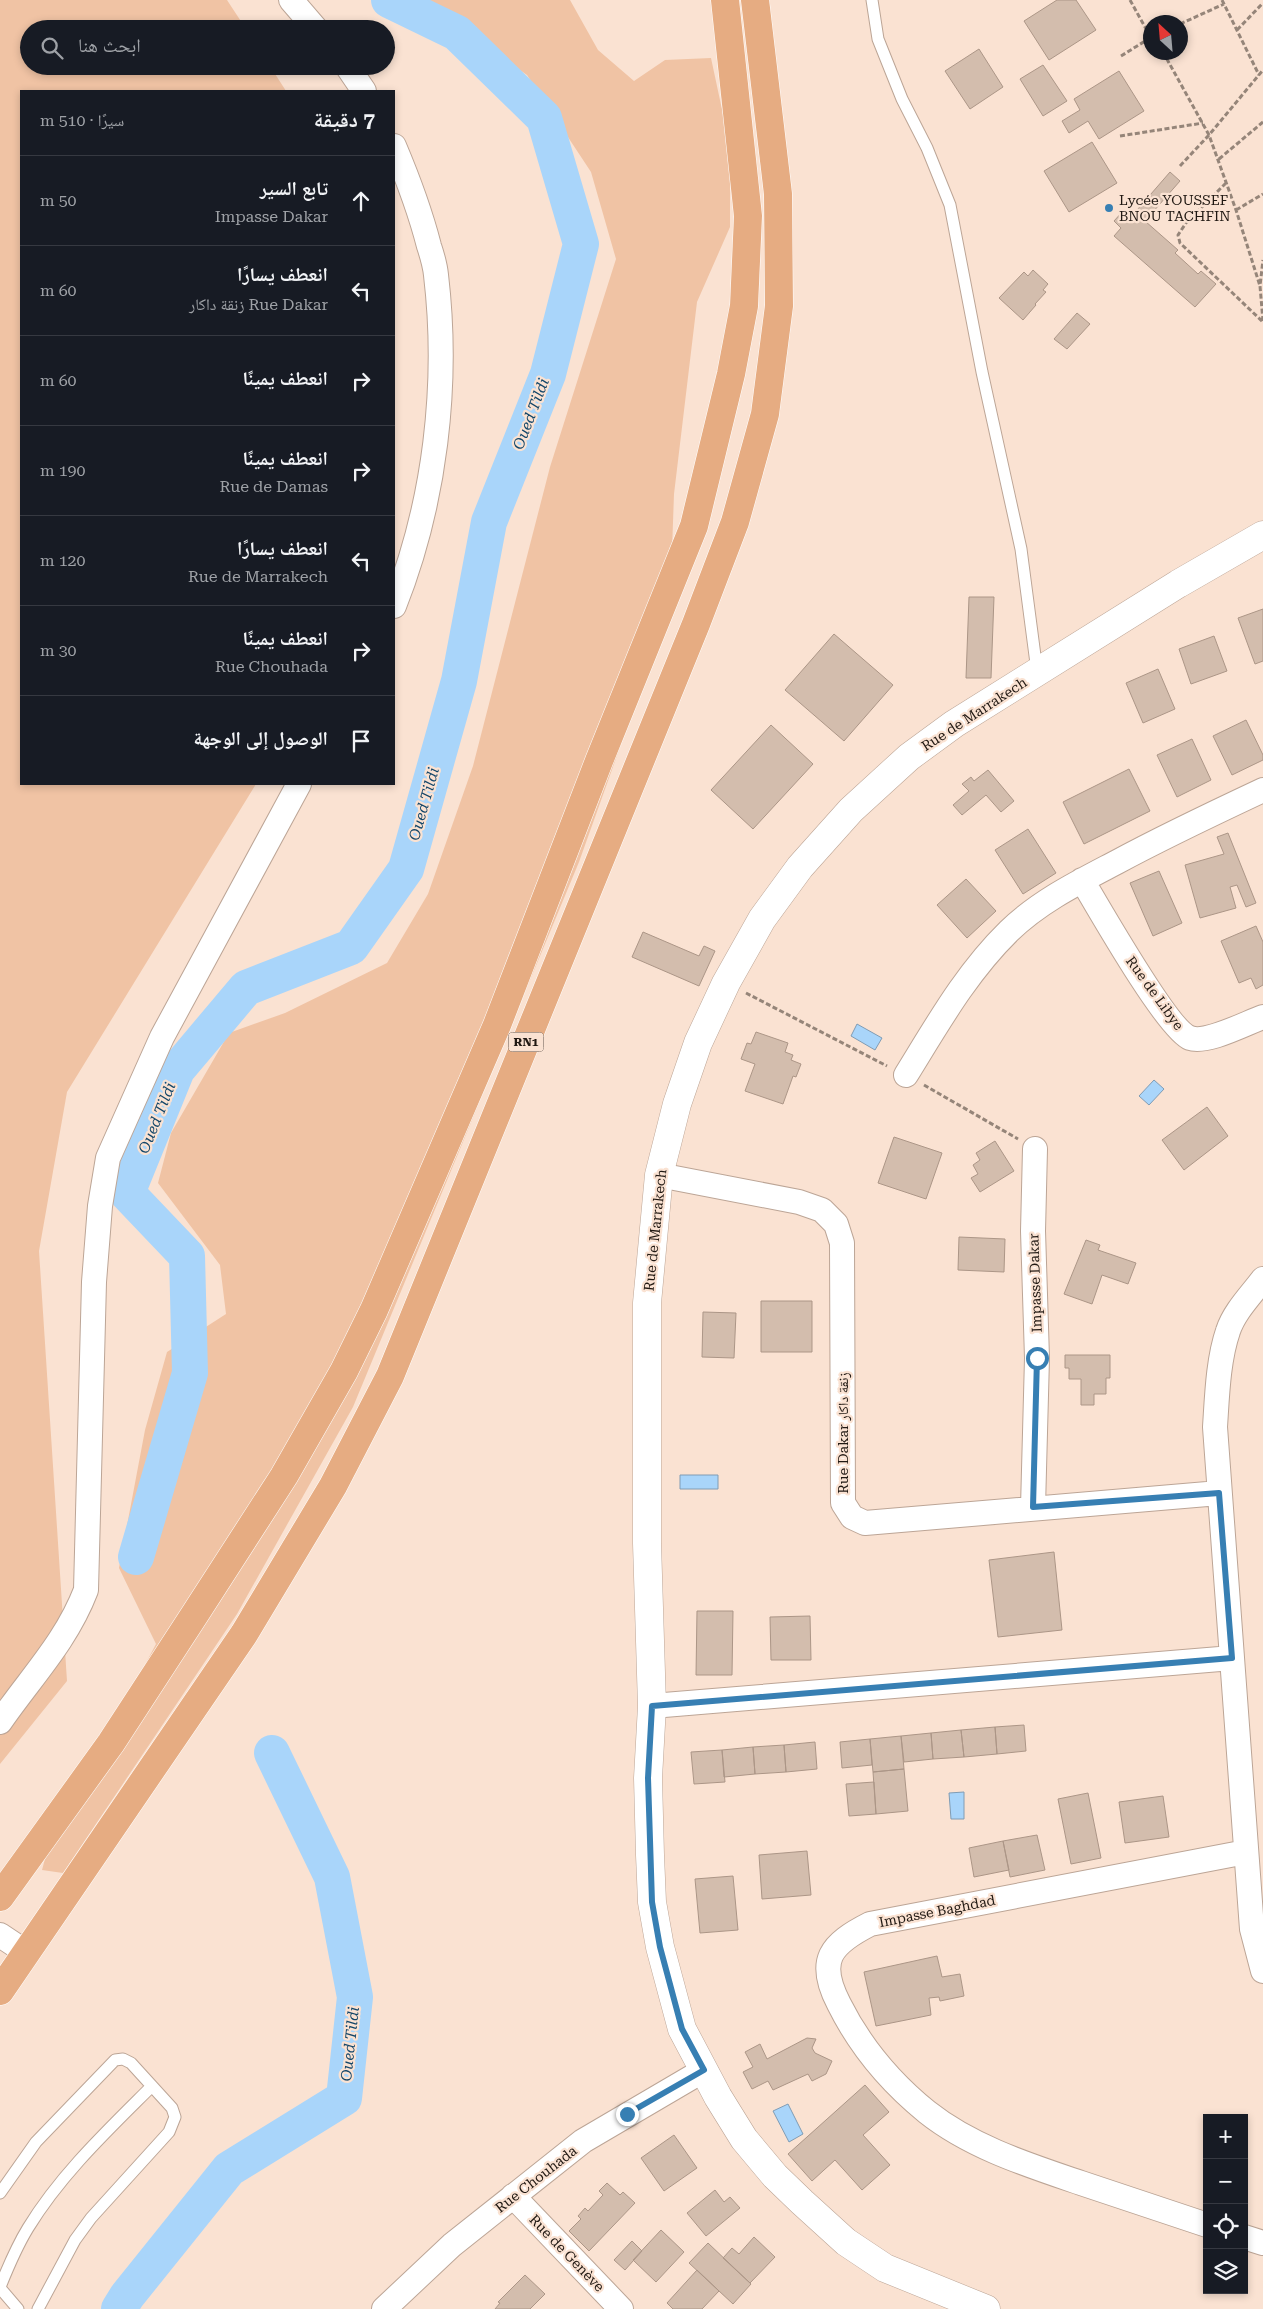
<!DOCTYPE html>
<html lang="ar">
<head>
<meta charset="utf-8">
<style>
	body { margin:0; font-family:"Roboto Serif","Noto Naskh Arabic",serif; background:#20242c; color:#f1f3f6; direction:rtl }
	.controls { position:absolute; right:15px; bottom:15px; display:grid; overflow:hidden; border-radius:0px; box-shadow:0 2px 8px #0003 }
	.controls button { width:45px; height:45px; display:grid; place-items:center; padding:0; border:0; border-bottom:1px solid #363941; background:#171b24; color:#f1f3f6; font:25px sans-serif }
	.compass { position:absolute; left:1143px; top:15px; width:45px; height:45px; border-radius:50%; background:#171b24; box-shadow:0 2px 8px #0003; rotate:334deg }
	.stop { position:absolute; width:15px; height:15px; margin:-11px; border:4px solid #377fb3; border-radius:50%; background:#fff }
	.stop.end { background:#377fb3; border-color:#fff; box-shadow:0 1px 5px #0008 }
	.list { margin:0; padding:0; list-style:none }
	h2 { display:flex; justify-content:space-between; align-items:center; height:65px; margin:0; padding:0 20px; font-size:21px }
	h2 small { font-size:16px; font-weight:400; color:#9ea1a6 }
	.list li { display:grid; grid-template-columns:32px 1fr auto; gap:15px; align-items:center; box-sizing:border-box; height:90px; padding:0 20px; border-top:1px solid #363941 }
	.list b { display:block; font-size:19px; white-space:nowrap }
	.list p { margin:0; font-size:16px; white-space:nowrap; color:#9ea1a6 }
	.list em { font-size:16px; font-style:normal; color:#9ea1a6 }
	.icon { flex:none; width:28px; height:28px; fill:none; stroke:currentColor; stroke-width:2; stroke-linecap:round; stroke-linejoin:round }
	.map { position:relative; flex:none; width:1263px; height:2309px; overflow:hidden; direction:ltr }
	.search { position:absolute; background:#171b24; box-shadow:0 2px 8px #0003; left:20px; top:20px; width:375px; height:55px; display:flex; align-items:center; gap:12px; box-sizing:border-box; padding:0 18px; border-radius:28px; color:#9ea1a6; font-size:19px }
	.panel { position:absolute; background:#171b24; box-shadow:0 2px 8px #0003; left:20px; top:90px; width:375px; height:695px; border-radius:0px; direction:rtl }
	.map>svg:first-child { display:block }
	.green { fill:#f0c3a4 }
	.water { fill:#a9d5fa; stroke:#809cb4 }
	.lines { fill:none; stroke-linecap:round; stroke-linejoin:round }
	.river { stroke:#a9d5fa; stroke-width:36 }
	.building { fill:#d3bdad; stroke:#ac9687 }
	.service-casing { stroke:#bca596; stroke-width:13 }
	.minor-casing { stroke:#bca596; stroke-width:26 }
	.tertiary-casing { stroke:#bca596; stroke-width:29 }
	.trunk-casing { stroke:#fff; stroke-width:29 }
	.path { stroke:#958579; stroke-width:3; stroke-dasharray:5 2.5; stroke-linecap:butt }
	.service { stroke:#fff; stroke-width:11 }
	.minor { stroke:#fff; stroke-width:24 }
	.tertiary { stroke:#fff; stroke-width:28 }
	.trunk { stroke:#e6ac82; stroke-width:28 }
	.route { stroke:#377fb3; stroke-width:6 }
	.poi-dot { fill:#377fb3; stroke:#fae2d2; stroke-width:2 }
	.labels { text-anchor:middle; stroke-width:4.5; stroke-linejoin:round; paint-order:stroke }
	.shield { fill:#fae2d2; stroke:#61554c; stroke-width:1 }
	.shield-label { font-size:12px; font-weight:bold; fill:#201812 }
	.poi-label { font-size:14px; fill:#201812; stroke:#fae2d2; text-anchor:start }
	.street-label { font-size:14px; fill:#201812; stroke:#fae2d2 }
	.water-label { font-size:15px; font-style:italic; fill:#134669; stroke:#fae2d2 }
</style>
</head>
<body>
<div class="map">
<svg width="1263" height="2309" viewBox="0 0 1263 2309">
	<rect width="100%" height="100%" fill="#fae2d2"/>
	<path class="green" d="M 0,0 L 227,0 L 246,29 L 29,29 L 29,66 L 270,66 L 286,91 L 21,91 L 21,784 L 256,784 L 67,1092 L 39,1251 L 67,1681 L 0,1764 Z
		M 422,0 L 570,0 L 598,50 L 634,81 L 665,60 L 711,58 L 730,147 L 730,227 L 697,302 L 674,494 L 670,607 L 579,862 L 353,1407 L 237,1614 L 63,1873 L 42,1870 L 48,1848 L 156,1644 L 119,1568 L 145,1430 L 167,1352 L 226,1314 L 220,1265 L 158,1183 L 171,1133 L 229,1033 L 285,1013 L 387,963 L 428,894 L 473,766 L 550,467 L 616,259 L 591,172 L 527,75 Z"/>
	<path class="water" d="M 857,1024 L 882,1038 L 875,1050 L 851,1036 Z
		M 1154,1080 L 1164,1089 L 1149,1105 L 1139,1096 Z
		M 680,1475 L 718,1475 L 718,1489 L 680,1489 Z
		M 964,1792 L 964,1819 L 951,1819 L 949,1793 Z
		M 788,2104 L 803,2134 L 789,2142 L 773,2111 Z"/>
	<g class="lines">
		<path class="river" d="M 136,1557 L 190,1373 L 187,1256 L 127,1193 L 177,1070 L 246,988 L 351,947 L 406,869 L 459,681 L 489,522 L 548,374 L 581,244 L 544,118 L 457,33 L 389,0
			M 119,2309 L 127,2296 L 229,2169 L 344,2098 L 355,1997 L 332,1877 L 272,1753"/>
	</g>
	<path class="building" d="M 1057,0 L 1076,0 L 1096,30 L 1049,60 L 1024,21 Z
		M 979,49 L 1003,87 L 970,109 L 945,71 Z
		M 1043,65 L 1067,101 L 1043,116 L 1020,79 Z
		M 1119,71 L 1144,111 L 1099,139 L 1088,121 L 1069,133 L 1062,121 L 1080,110 L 1074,99 Z
		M 1092,142 L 1117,183 L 1069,212 L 1044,171 Z
		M 1170,172 L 1180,181 L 1145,221 L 1178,250 L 1175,253 L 1198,274 L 1201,271 L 1216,284 L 1195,307 L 1114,236 L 1121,228 L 1114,221 L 1124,210 L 1131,217 Z
		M 1033,270 L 1048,284 L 1043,290 L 1046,292 L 1035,304 L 1036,305 L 1023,320 L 999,298 L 1024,272 L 1028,276 Z
		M 1077,313 L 1090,324 L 1067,349 L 1054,339 Z
		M 969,597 L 994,597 L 991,678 L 966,678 Z
		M 1263,609 L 1263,661 L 1255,664 L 1238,618 Z
		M 834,634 L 893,685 L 844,741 L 785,690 Z
		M 1214,636 L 1227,671 L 1191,684 L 1179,649 Z
		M 1158,669 L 1175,709 L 1143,723 L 1126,683 Z
		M 1246,720 L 1263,755 L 1263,760 L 1232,775 L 1213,736 Z
		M 771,725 L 813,764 L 753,829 L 711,790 Z
		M 1192,739 L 1211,780 L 1177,797 L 1157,755 Z
		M 1129,769 L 1150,811 L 1084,844 L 1063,802 Z
		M 988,770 L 1014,801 L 1001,812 L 986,795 L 962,815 L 953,805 L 969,791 L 962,784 L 971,777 L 974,781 Z
		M 1028,829 L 1056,873 L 1023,894 L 995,850 Z
		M 1228,833 L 1256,903 L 1246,907 L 1237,885 L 1230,887 L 1236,908 L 1200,918 L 1185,865 L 1224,854 L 1217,837 Z
		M 1159,871 L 1182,923 L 1153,936 L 1130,883 Z
		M 966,879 L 996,911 L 967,938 L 937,905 Z
		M 1256,926 L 1263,942 L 1263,985 L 1256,989 L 1251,978 L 1239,983 L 1221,941 Z
		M 643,932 L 699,956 L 704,946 L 715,951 L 699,986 L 632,957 Z
		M 756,1032 L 788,1043 L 785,1052 L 793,1055 L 791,1060 L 801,1064 L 796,1077 L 793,1076 L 783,1104 L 745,1091 L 755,1064 L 741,1059 L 747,1043 L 751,1044 Z
		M 1207,1107 L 1228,1136 L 1184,1170 L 1162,1140 Z
		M 894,1137 L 942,1153 L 926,1199 L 878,1183 Z
		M 995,1141 L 1014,1171 L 980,1192 L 971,1178 L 978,1174 L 973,1165 L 980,1160 L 976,1153 Z
		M 959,1237 L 1005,1239 L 1004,1272 L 958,1270 Z
		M 1086,1240 L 1100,1245 L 1098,1250 L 1136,1263 L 1128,1284 L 1102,1275 L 1092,1304 L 1064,1294 Z
		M 761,1301 L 812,1301 L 812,1352 L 761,1352 Z
		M 703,1312 L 736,1313 L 734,1358 L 702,1357 Z
		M 1065,1355 L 1110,1355 L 1110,1378 L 1106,1378 L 1106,1394 L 1094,1394 L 1094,1405 L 1081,1405 L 1081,1379 L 1069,1379 L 1069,1368 L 1065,1368 Z
		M 1054,1552 L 1062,1630 L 998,1637 L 989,1560 Z
		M 697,1611 L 733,1611 L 732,1675 L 696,1675 Z
		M 810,1616 L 811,1660 L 771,1660 L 770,1617 Z
		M 1024,1725 L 1026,1751 L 997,1754 L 995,1727 Z
		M 995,1727 L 997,1754 L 964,1757 L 961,1730 Z
		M 961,1730 L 964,1757 L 933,1759 L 931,1733 Z
		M 931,1733 L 933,1759 L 904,1762 L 901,1736 Z
		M 901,1736 L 904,1769 L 873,1772 L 870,1739 Z
		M 870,1739 L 872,1765 L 842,1768 L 840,1742 Z
		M 815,1742 L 817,1769 L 786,1772 L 784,1745 Z
		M 784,1745 L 786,1772 L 755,1774 L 753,1747 Z
		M 753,1747 L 755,1774 L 724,1777 L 722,1750 Z
		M 722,1750 L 725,1782 L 694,1784 L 691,1752 Z
		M 904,1769 L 908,1811 L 876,1814 L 873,1772 Z
		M 874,1782 L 876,1814 L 849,1816 L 846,1784 Z
		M 1088,1793 L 1101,1858 L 1071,1864 L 1058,1799 Z
		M 1163,1796 L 1169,1837 L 1125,1843 L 1119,1802 Z
		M 1037,1835 L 1045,1870 L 1010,1877 L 1003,1841 Z
		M 1003,1841 L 1009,1870 L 974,1877 L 969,1848 Z
		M 807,1851 L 811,1895 L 762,1899 L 759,1855 Z
		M 733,1876 L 738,1930 L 700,1933 L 695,1879 Z
		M 937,1956 L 942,1977 L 960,1974 L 964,1996 L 940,2001 L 939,1997 L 929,1998 L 931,2015 L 876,2026 L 864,1972 Z
		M 807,2038 L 816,2039 L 812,2048 L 815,2053 L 832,2061 L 826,2074 L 812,2081 L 808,2074 L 773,2090 L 768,2081 L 752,2089 L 743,2072 L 753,2067 L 745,2052 L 760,2044 L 767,2059 Z
		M 865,2085 L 889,2112 L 863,2135 L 890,2165 L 862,2190 L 835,2160 L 812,2181 L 788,2154 Z
		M 674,2135 L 697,2168 L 664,2191 L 641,2158 Z
		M 607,2183 L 620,2195 L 623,2192 L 635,2203 L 589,2251 L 569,2231 L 581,2219 L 578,2216 L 585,2208 L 588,2211 L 603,2195 L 599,2191 Z
		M 715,2190 L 724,2202 L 730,2197 L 740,2208 L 706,2236 L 687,2213 Z
		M 661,2230 L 684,2252 L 656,2282 L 633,2260 Z
		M 754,2237 L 775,2257 L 750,2283 L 723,2258 L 732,2248 L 739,2254 Z
		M 632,2241 L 642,2251 L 625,2270 L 614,2260 Z
		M 708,2243 L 751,2284 L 733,2304 L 689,2263 Z
		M 697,2270 L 719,2291 L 702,2309 L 673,2309 L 667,2303 Z
		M 525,2275 L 545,2294 L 530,2309 L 495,2309 L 500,2303 L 498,2302 Z"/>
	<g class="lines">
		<g class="service-casing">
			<path id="service" d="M 872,0 L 878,39 L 902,99 L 927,148 L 950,205 L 982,372 L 1021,549 L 1037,671
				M 0,2193 L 36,2142 L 115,2060 L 123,2059 L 131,2063 L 172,2108 L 175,2117 L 169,2132 L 91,2218 L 75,2240 L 38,2309
				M 0,2287 C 8,2267 17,2246 28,2228 C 61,2174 108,2130 152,2086
				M 0,2288 L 18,2309"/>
		</g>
		<g class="minor-casing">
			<path id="minor" d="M 291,0 L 316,29
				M 347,66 L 364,91
				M 394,146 C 408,179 420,211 429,246 C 432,255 435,265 436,275 C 449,385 435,503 394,606
				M 1082,880 C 1098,907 1168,1030 1190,1038 C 1207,1044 1246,1023 1263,1017
				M 906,1075 C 937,1025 966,973 1009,931 C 1040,901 1079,882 1117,862 C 1165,836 1214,813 1263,790
				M 659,1175 L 799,1202 L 822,1210 L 836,1224 L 842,1243 L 843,1503 L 852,1517 L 865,1523 L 1219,1493
				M 1263,1279 C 1251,1295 1234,1312 1228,1331 C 1218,1360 1217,1397 1215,1427 L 1252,1929 L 1263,1971
				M 1033,1507 L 1037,1358 L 1033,1231 L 1035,1149
				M 652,1706 L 1232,1658
				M 0,1722 C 31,1677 66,1642 86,1590 L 94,1282 L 100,1206 L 108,1158 L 162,1037 L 299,784
				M 0,1935 L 27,1953
				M 513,2196 L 621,2309
				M 1207,2225 C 1165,2211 1123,2197 1081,2183 C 1028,2165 971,2147 927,2112 C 890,2082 860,2046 839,2004 C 816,1960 831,1944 870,1924 L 1246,1852
				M 1244,2237 L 1263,2243
				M 384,2309 L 452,2245 L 583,2141 L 704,2070"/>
		</g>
		<g class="tertiary-casing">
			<path id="tertiary" d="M 986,2309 L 885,2268 L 846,2242 L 802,2202 L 775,2176 L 744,2139 L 718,2097 L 682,2029 L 660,1947 L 652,1902 L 650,1855 L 648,1778 L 652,1706 L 647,1543 L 647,1303 L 659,1175 L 677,1104 L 698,1043 L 726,983 L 762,919 L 800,867 L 851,810 L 909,757 L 954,724 L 1178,584 L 1263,535"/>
		</g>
		<g class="trunk-casing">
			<path id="trunk" d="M 0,1897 L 111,1743 L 195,1614 L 284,1476 L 344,1371 L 374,1310 L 497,1025 L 599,761 L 694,526 L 731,374 L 744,306 L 748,216 L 725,0
				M 0,1991 L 244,1634 L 333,1486 L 390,1376 L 696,624 L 735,522 L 765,414 L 779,306 L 778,194 L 755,0"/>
		</g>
		<path class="path" d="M 1130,0 L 1150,36
			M 1222,0 L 1259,75
			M 1180,24 L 1224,4
			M 1237,30 L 1263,3
			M 1163,52 L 1209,135 L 1236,210 L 1260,286
			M 1121,56 L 1150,38
			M 1120,136 L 1203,123
			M 1219,159 L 1263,122
			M 1180,166 L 1209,135 L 1263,70
			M 1226,183 L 1186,223 L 1178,235 L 1180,243 L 1263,322
			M 1236,210 L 1263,194
			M 1263,321 L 1260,286 L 1263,260
			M 746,993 L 887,1066
			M 924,1085 L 1018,1139"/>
		<use href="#service" class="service"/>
		<use href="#minor" class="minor"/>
		<use href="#tertiary" class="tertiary"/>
		<use href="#trunk" class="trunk"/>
	</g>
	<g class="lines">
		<path class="route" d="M 627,2114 L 704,2070 L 682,2029 L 660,1947 L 652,1902 L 648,1778 L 652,1706 L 1232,1658 L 1219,1493 L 1033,1507 L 1037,1358"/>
	</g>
	<circle class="poi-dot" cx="1109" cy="208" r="5"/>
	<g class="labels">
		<rect class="shield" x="508.5" y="1032.5" width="35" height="19" rx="4"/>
		<g class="shield-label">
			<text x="526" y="1046">RN1</text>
		</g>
		<g class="poi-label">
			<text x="1119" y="205">Lycée YOUSSEF<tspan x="1119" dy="16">BNOU TACHFIN</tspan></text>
		</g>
		<g class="street-label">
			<text transform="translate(974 714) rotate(-33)" y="5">Rue de Marrakech</text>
			<text transform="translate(1155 993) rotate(54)" y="5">Rue de Libye</text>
			<text transform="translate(655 1230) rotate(-84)" y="5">Rue de Marrakech</text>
			<text transform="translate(1035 1283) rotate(-92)" y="5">Impasse Dakar</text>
			<text transform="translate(843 1433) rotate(-90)" y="5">Rue Dakar زنقة داكار</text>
			<text transform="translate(937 1911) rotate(-11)" y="5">Impasse Baghdad</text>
			<text transform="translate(536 2179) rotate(-38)" y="5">Rue Chouhada</text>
			<text transform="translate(567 2253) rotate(46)" y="5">Rue de Genève</text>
		</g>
		<g class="water-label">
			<text transform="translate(531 414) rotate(-69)" y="5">Oued Tildi</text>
			<text transform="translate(424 804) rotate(-74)" y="5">Oued Tildi</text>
			<text transform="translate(157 1118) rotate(-68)" y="5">Oued Tildi</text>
			<text transform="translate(350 2044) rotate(-84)" y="5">Oued Tildi</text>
		</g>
	</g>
</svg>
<div class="controls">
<button>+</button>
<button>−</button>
<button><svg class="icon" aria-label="locate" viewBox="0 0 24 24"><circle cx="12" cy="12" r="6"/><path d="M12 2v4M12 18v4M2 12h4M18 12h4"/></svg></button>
<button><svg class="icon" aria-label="layers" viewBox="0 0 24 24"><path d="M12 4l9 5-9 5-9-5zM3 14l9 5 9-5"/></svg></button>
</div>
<svg class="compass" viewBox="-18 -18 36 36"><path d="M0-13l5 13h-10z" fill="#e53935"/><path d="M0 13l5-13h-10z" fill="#9ea1a6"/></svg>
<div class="stop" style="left:1037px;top:1358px"></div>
<div class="stop end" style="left:627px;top:2114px"></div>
<div class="search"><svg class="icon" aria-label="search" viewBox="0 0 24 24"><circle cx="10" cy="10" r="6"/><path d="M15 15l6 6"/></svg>ابحث هنا</div>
<section class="panel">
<h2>7 دقيقة<small>سيرًا · 510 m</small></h2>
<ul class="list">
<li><svg class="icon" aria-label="ahead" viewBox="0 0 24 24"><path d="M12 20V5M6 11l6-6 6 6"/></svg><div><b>تابع السير</b><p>Impasse Dakar</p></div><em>50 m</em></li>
<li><svg class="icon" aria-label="left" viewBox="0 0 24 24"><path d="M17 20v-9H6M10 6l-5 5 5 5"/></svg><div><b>انعطف يسارًا</b><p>Rue Dakar زنقة داكار</p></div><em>60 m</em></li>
<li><svg class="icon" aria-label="right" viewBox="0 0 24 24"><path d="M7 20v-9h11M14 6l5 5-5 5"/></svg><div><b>انعطف يمينًا</b></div><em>60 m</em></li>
<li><svg class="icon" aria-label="right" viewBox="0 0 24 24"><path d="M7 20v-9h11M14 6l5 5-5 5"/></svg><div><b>انعطف يمينًا</b><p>Rue de Damas</p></div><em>190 m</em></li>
<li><svg class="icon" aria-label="left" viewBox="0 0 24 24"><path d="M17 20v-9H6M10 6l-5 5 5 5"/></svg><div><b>انعطف يسارًا</b><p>Rue de Marrakech</p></div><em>120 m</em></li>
<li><svg class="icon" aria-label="right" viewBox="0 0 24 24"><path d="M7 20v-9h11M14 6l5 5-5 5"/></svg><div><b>انعطف يمينًا</b><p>Rue Chouhada</p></div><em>30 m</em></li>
<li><svg class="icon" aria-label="arrive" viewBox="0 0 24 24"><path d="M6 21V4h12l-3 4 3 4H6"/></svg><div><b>الوصول إلى الوجهة</b></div></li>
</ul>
</section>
</div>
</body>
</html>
